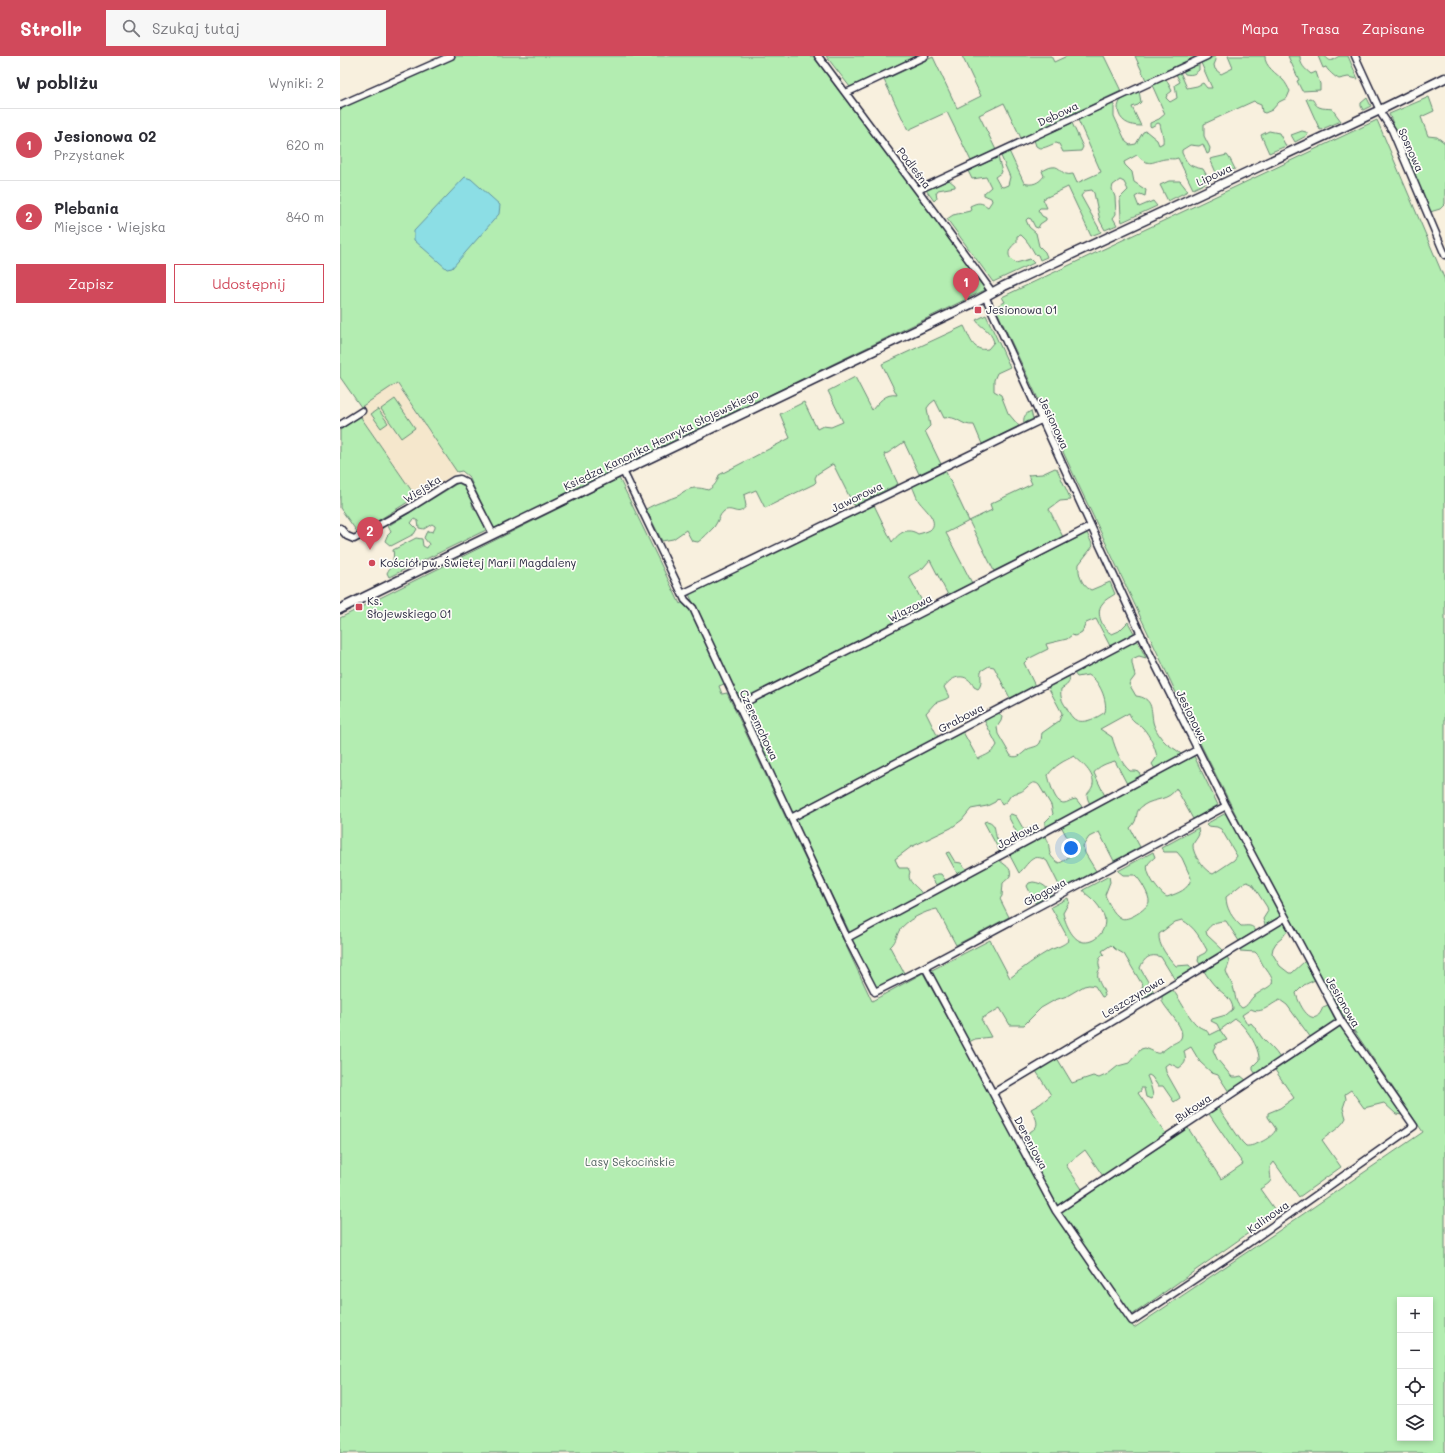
<!DOCTYPE html>
<html lang="pl">
<head>
<meta charset="utf-8">
<style>
	body { margin:0; font-family:Mali,sans-serif; background:#f7f7f7; color:#2b2b33 }
	.controls { position:absolute; right:12px; bottom:12px; display:grid; overflow:hidden; border-radius:0px; box-shadow:0 2px 6px #0003 }
	.controls button { width:36px; height:36px; display:grid; place-items:center; padding:0; border:0; border-bottom:1px solid #e1e1e2; background:#fff; color:#2b2b33; font:20px sans-serif }
	.you { position:absolute; left:731px; top:792px; width:14px; height:14px; margin:-10px; border:3px solid #fff; border-radius:50%; background:#1a73e8; box-shadow:0 0 0 6px #1a73e833 }
	.badge { display:grid; place-items:center; width:26px; height:26px; border-radius:50%; background:#d1495b; color:#fff; font-size:13px; font-weight:700 }
	.pin { position:absolute; translate:-50% -33px; filter:drop-shadow(0 1px 2px #0008) }
	.pin::after { content:''; position:absolute; top:21px; width:14px; height:12px; background:inherit; clip-path:polygon(0 0,100% 0,50% 100%) }
	.list { margin:0; padding:0; list-style:none }
	h2 { display:flex; justify-content:space-between; align-items:center; height:52px; margin:0; padding:0 16px; font-size:17px }
	h2 small { font-size:13px; font-weight:400; color:#7c7c81 }
	.list li { display:grid; grid-template-columns:26px 1fr auto; gap:12px; align-items:center; box-sizing:border-box; height:72px; padding:0 16px; border-top:1px solid #e1e1e2 }
	.list b { display:block; font-size:15px; white-space:nowrap }
	.list p { margin:0; font-size:13px; white-space:nowrap; color:#7c7c81 }
	.list em { font-size:13px; font-style:normal; color:#7c7c81 }
	.actions { display:flex; gap:8px; padding:12px 16px }
	.actions a { flex:1; padding:9px 0; border:1px solid #d1495b; border-radius:0px; text-align:center; font-size:14px; color:#d1495b }
	.actions .main { background:#d1495b; color:#fff }
	.icon { flex:none; width:22px; height:22px; fill:none; stroke:currentColor; stroke-width:2; stroke-linecap:round; stroke-linejoin:round }
	.map { position:relative; flex:none; width:1105px; height:1397px; overflow:hidden }
	header { display:flex; align-items:center; gap:24px; box-sizing:border-box; height:56px; padding:0 20px; background:#d1495b; color:#fff }
	header strong { font-size:19px }
	nav { display:flex; gap:22px; margin-inline-start:auto; font-size:14px }
	.search { width:280px; height:36px; background:#f7f7f7; display:flex; align-items:center; gap:10px; box-sizing:border-box; padding:0 14px; border-radius:0px; color:#7c7c81; font-size:15px }
	main { display:flex }
	aside { flex:1; background:#fff }
	.map>svg:first-child { display:block }
	.built { fill:#f5e7cc }
	.green { fill:#b3edb1; stroke:#6a8876; fill-rule:evenodd }
	.water { fill:#8cdee5; stroke:#6293a1 }
	.lines { fill:none; stroke-linecap:round; stroke-linejoin:round }
	.minor-casing { stroke:#22223b; stroke-width:9 }
	.tertiary-casing { stroke:#22223b; stroke-width:11 }
	.minor { stroke:#fdfcf7; stroke-width:6 }
	.tertiary { stroke:#fdfcf7; stroke-width:8 }
	.poi-dot { fill:#d1495b; stroke:#fdfcf7; stroke-width:1.5 }
	.labels { text-anchor:middle; stroke-width:3.5; stroke-linejoin:round; paint-order:stroke }
	.street-label { font-size:11px; fill:#22223b; stroke:#fdfcf7 }
	.poi-label { font-size:11px; fill:#22223b; stroke:#fdfcf7; text-anchor:start }
	.park-label { font-size:11px; fill:#4e5f5e; stroke:#fdfcf7 }
</style>
</head>
<body>
<header>
<strong>Strollr</strong>
<div class="search"><svg class="icon" aria-label="search" viewBox="0 0 24 24"><circle cx="10" cy="10" r="6"/><path d="M15 15l6 6"/></svg>Szukaj tutaj</div>
<nav><a>Mapa</a><a>Trasa</a><a>Zapisane</a></nav>
</header>
<main>
<aside>
<h2>W pobliżu<small>Wyniki: 2</small></h2>
<ul class="list">
<li><span class="badge">1</span><div><b>Jesionowa 02</b><p>Przystanek</p></div><em>620 m</em></li>
<li><span class="badge">2</span><div><b>Plebania</b><p>Miejsce · Wiejska</p></div><em>840 m</em></li>
</ul>
<div class="actions"><a class="main">Zapisz</a><a>Udostępnij</a></div>
</aside>
<div class="map">
<svg width="1105" height="1397" viewBox="0 0 1105 1397">
	<rect width="100%" height="100%" fill="#f8f0de"/>
	<filter id="ink" filterUnits="userSpaceOnUse"><feTurbulence type="fractalNoise" baseFrequency=".025" numOctaves="2"/><feDisplacementMap in="SourceGraphic" scale="8" xChannelSelector="R" yChannelSelector="G"/><feConvolveMatrix kernelMatrix="1 2 1 2 8 2 1 2 1" color-interpolation-filters="sRGB"/></filter>
	<g filter="url(#ink)">
		<path class="built" d="M 56,327 L 117,416 L 79,442 L 76,441 L 20,360 L 24,357 L 20,352 Z"/>
		<path class="green" d="M 116,0 L 473,0 L 638,220 L 645,234 L 154,473 L 129,421 L 122,415 L 117,416 L 57,327 L 21,351 L 0,321 L 0,52 Z
			M 486,0 L 576,0 L 510,31 Z
			M 622,0 L 711,0 L 714,6 L 727,0 L 764,0 L 781,35 L 681,82 L 664,47 L 639,59 L 656,94 L 631,105 L 607,56 L 568,74 L 544,24 L 593,1 L 617,52 L 641,40 Z
			M 795,0 L 857,0 L 806,24 Z
			M 875,0 L 876,4 L 874,9 L 875,13 L 881,18 L 893,12 L 888,0 L 925,0 C 924,10 937,18 943,24 C 946,27 948,32 950,35 L 947,42 L 939,46 L 932,54 L 925,57 L 922,56 L 921,49 L 916,47 L 914,45 L 864,68 L 864,80 L 870,92 L 869,97 L 867,98 L 863,88 L 859,90 L 850,89 L 842,94 L 842,97 C 848,109 849,110 863,113 L 870,125 L 853,133 L 838,102 C 833,104 830,102 825,103 C 812,105 810,112 797,99 L 784,106 L 785,109 L 792,116 L 794,126 L 806,134 L 805,140 L 800,138 L 795,141 L 799,151 L 813,145 L 817,150 L 782,166 L 781,161 L 780,142 L 788,134 L 784,126 L 780,124 L 773,129 L 772,133 L 775,141 L 776,158 L 773,162 L 777,169 L 765,174 L 760,165 L 754,137 L 752,134 L 745,135 L 741,140 L 761,176 L 751,180 L 728,131 L 703,143 L 707,152 L 700,152 L 698,154 L 702,160 L 706,162 L 706,164 L 700,168 L 698,172 L 695,171 L 691,163 L 688,162 L 686,164 L 689,171 L 696,177 L 699,190 L 705,196 L 707,201 L 700,204 L 698,199 L 695,198 C 691,191 687,184 681,179 L 677,180 L 677,186 C 668,192 665,201 676,207 L 690,203 L 694,207 L 653,226 L 607,163 L 613,159 L 630,155 L 631,153 L 630,150 C 638,146 641,146 648,151 L 652,145 L 651,142 L 644,139 L 644,137 L 651,131 L 646,121 L 632,123 L 628,115 L 658,101 L 662,116 L 655,121 L 660,130 L 663,131 L 668,129 L 670,121 L 661,100 L 669,95 L 684,127 C 692,130 699,127 704,120 L 702,115 C 705,114 709,111 712,111 C 722,109 720,121 733,118 L 737,127 L 761,116 L 738,64 L 774,47 L 774,60 L 786,86 L 790,89 L 796,88 L 803,76 L 806,75 L 817,84 L 819,89 L 823,87 C 824,80 821,75 820,68 L 818,67 L 811,71 L 810,70 L 810,67 L 819,63 L 825,58 L 812,29 L 826,23 L 832,35 L 827,39 L 826,42 L 830,46 L 837,42 L 835,29 L 840,26 L 836,18 L 840,16 L 847,32 L 857,30 L 863,27 L 867,32 L 872,32 L 861,7 Z
			M 948,0 L 960,0 C 960,9 965,13 971,18 L 976,16 L 980,28 L 980,34 L 962,35 L 957,25 L 959,24 Z
			M 978,0 L 985,0 C 992,9 993,2 1000,0 C 1003,0 1005,0 1008,0 L 1018,23 L 1008,21 L 999,23 C 996,22 987,14 986,11 L 983,12 Z
			M 859,8 L 859,14 C 854,19 851,19 845,18 L 843,15 Z
			M 799,35 L 801,46 L 798,49 L 792,51 L 801,70 C 789,70 779,65 778,53 C 778,49 779,47 781,44 C 786,40 794,38 799,35 Z
			M 1089,41 L 1094,55 L 1081,61 L 1088,80 L 1097,81 L 1105,87 L 1105,148 L 1100,153 L 1090,156 L 1049,58 Z
			M 970,42 C 975,44 974,49 979,51 C 983,53 988,52 992,53 L 1001,65 L 980,74 L 966,43 Z
			M 1027,42 L 1031,50 L 1023,54 L 1021,50 L 1021,47 Z
			M 1037,64 L 1105,224 L 1105,1397 L 0,1397 L 0,562 L 279,422 L 340,548 L 344,545 L 352,555 L 384,625 L 384,628 L 379,630 L 382,638 L 387,637 L 532,945 L 583,917 L 714,1155 L 794,1272 L 937,1176 L 1083,1076 L 998,951 L 917,801 L 854,675 L 655,251 L 665,246 L 662,241 ZM 1060,1244 L 1090,1244 L 1090,1382 L 1060,1382 Z
			M 732,67 L 743,91 L 741,95 L 723,96 L 719,88 L 716,87 C 709,89 702,95 696,90 L 694,84 Z
			M 929,75 L 939,77 L 946,90 L 929,97 L 921,79 Z
			M 962,75 L 966,76 L 968,79 L 955,86 L 951,79 Z
			M 887,99 L 890,103 L 895,113 L 878,121 L 870,103 Z
			M 609,124 L 615,129 L 615,131 L 598,134 L 596,137 L 597,142 L 594,145 L 586,134 Z
			M 829,125 L 840,125 L 848,135 L 828,145 L 820,129 Z
			M 646,259 L 670,311 L 657,317 L 654,324 L 654,335 L 661,339 L 668,357 L 679,370 L 642,388 L 634,369 C 620,370 618,359 604,362 L 595,344 L 590,348 L 587,352 L 590,370 L 585,375 L 601,408 L 579,418 L 564,386 L 548,397 L 544,398 L 558,428 L 514,450 L 493,408 L 477,418 L 475,422 L 476,426 L 474,428 L 425,452 L 416,434 L 404,439 L 406,450 C 398,462 393,450 384,455 C 379,459 378,466 374,471 C 369,476 364,482 358,486 L 352,485 L 346,474 L 333,483 L 322,485 L 306,453 C 316,447 325,445 335,441 C 339,440 341,438 343,436 C 351,431 359,431 368,434 C 375,430 377,426 379,419 L 450,382 L 440,358 L 464,346 L 477,373 L 483,370 L 491,371 L 503,366 L 488,335 L 515,321 L 532,354 C 539,346 545,337 557,339 L 542,308 L 624,270 C 630,281 632,296 648,293 L 654,286 C 650,273 642,273 636,264 Z
			M 55,343 L 75,372 L 61,382 L 41,353 Z
			M 38,353 L 48,367 L 41,372 L 31,358 Z
			M 691,355 L 693,363 L 684,367 C 683,361 685,358 691,355 Z
			M 20,360 L 76,441 L 18,477 L 0,452 L 0,374 Z
			M 715,412 L 717,413 L 731,444 L 720,445 L 709,453 L 723,481 L 654,515 L 629,465 L 606,477 L 632,527 L 608,539 L 590,504 L 583,512 L 569,520 L 585,551 L 398,645 L 349,538 L 534,449 L 552,486 C 559,477 567,471 578,478 C 582,477 586,476 590,474 C 601,465 582,451 578,444 C 576,440 574,434 572,430 L 605,414 L 629,465 L 652,454 L 650,448 L 692,428 L 688,419 L 702,418 Z
			M 118,427 L 124,430 L 133,447 L 132,449 L 134,453 L 136,452 L 146,474 L 49,521 L 47,517 C 51,510 55,502 53,494 L 76,482 L 82,483 L 83,490 L 87,492 L 89,488 L 84,482 L 86,477 L 89,475 L 93,476 L 95,472 L 95,470 L 92,468 L 84,473 L 79,472 L 78,465 L 74,463 L 71,467 L 77,473 L 74,478 L 51,490 L 45,485 L 47,480 L 51,476 L 48,470 Z
			M 747,477 L 753,490 L 739,508 C 738,518 741,529 751,534 L 770,526 L 775,538 C 771,541 765,543 762,548 C 755,557 763,574 772,578 L 779,575 L 788,566 L 794,577 L 770,590 L 756,563 L 746,567 L 742,576 L 735,580 L 732,579 L 727,583 L 706,588 L 708,593 L 688,603 L 684,607 L 695,630 L 670,642 L 654,611 L 649,610 L 641,615 C 640,622 643,628 638,633 L 634,631 C 627,616 613,619 604,631 L 609,641 L 606,643 L 595,647 L 586,657 L 598,681 L 452,757 L 402,652 L 633,534 L 635,535 L 640,531 Z
			M 797,584 L 806,602 L 799,600 L 792,603 L 792,607 L 795,620 L 789,628 L 796,640 C 813,642 811,653 813,666 C 814,671 819,679 822,683 C 827,690 836,692 842,699 L 815,713 L 812,708 L 817,701 C 815,691 810,680 803,672 C 800,668 796,669 793,665 C 791,663 790,659 789,657 L 760,673 L 772,681 C 775,692 781,708 790,715 L 796,715 L 799,716 L 801,721 L 787,728 L 775,705 C 767,707 758,710 754,717 L 765,740 L 750,748 C 743,735 751,738 753,728 C 755,718 741,706 734,700 C 724,705 715,709 708,719 C 710,726 714,747 724,747 C 727,747 732,743 736,743 L 743,752 L 705,772 L 705,766 L 713,758 L 711,749 L 699,729 C 691,722 687,734 680,736 C 677,737 674,737 671,739 L 667,745 L 662,749 L 658,742 L 655,746 L 647,750 L 631,753 L 622,764 L 611,772 L 571,791 L 555,803 L 559,812 L 568,812 L 570,816 C 566,827 578,830 582,838 L 510,877 L 455,764 L 623,676 L 638,703 C 646,699 653,697 657,689 L 644,664 L 659,657 L 662,661 L 661,665 L 657,671 L 658,678 L 671,700 C 679,703 682,697 688,693 C 692,691 698,691 700,687 C 702,684 701,680 702,677 L 719,665 L 722,657 L 708,631 L 729,620 C 731,627 726,630 721,633 C 720,641 722,645 726,651 C 728,655 730,659 733,662 C 741,670 757,662 765,656 C 768,645 759,623 748,619 L 737,621 L 734,617 Z
			M 854,700 L 878,749 L 853,763 L 836,732 C 830,745 814,742 804,749 C 792,756 801,762 790,772 L 800,791 L 774,805 L 759,776 L 749,781 L 743,790 L 745,797 L 756,815 L 721,833 L 707,805 C 692,795 688,809 679,817 L 669,798 L 705,779 C 713,792 704,798 719,807 C 726,805 730,799 734,794 L 721,770 Z
			M 886,757 L 940,858 L 939,861 L 925,869 L 923,863 L 928,855 L 927,851 L 912,828 L 907,826 L 902,828 L 886,841 C 886,852 892,862 901,870 C 908,870 912,868 916,875 L 899,885 L 886,865 C 876,865 871,868 866,875 L 867,879 L 883,894 L 860,908 L 858,905 L 859,900 L 865,897 L 867,894 C 860,882 855,871 842,864 L 835,866 L 819,878 C 818,890 828,901 836,910 L 849,909 L 852,913 L 835,924 L 821,901 C 810,897 804,902 800,912 L 814,936 L 798,945 L 796,937 L 800,936 L 803,930 L 784,898 L 775,893 L 771,889 L 762,895 L 764,898 C 758,903 758,906 760,913 C 753,922 764,931 765,940 L 762,941 L 755,930 L 749,929 L 744,930 L 727,940 L 715,944 L 701,952 L 684,969 L 670,969 L 660,952 L 641,963 L 651,981 L 635,983 L 627,987 L 590,915 L 650,884 L 670,922 C 683,912 696,902 710,894 C 717,891 723,890 729,884 L 711,851 L 728,842 L 729,846 L 723,857 C 725,866 732,885 744,886 C 757,887 768,872 764,860 C 761,853 757,847 751,842 C 748,839 745,838 743,834 L 769,820 L 770,826 L 765,839 C 768,846 773,858 781,862 C 787,866 807,853 809,846 C 810,840 800,823 795,819 L 783,819 L 778,815 L 813,796 L 815,801 C 813,803 809,806 808,808 C 804,817 820,838 827,841 C 838,837 849,834 851,822 L 842,802 L 837,796 L 824,796 L 821,792 L 858,772 L 859,778 C 858,782 854,785 853,789 C 852,798 865,816 873,818 L 894,804 L 897,800 L 881,773 L 877,771 L 868,770 L 866,768 Z
			M 671,758 L 676,760 L 684,774 L 691,772 L 696,767 L 700,774 L 681,785 L 668,760 Z
			M 647,765 C 657,767 654,776 657,783 C 660,787 664,789 666,793 L 660,796 L 644,766 Z
			M 609,796 L 615,806 L 621,807 L 627,814 L 618,819 L 606,797 Z
			M 659,804 C 663,808 673,812 670,820 C 669,822 665,825 663,827 L 662,840 L 660,843 L 669,861 L 616,889 L 597,853 C 585,855 566,864 559,875 C 556,881 556,886 550,891 L 564,917 L 536,932 L 512,883 Z
			M 597,818 L 601,818 L 606,825 L 597,830 L 591,821 Z
			M 693,826 C 702,827 707,831 712,838 L 695,847 L 687,830 L 689,827 Z
			M 943,867 L 945,868 L 948,874 L 942,882 L 936,887 L 933,892 L 932,897 L 940,910 L 949,917 L 952,917 L 965,905 L 975,924 L 964,929 L 956,937 C 959,950 974,976 983,951 L 988,949 L 996,965 L 971,982 L 947,949 L 940,944 C 930,948 922,959 911,953 L 902,959 L 908,969 L 911,967 C 916,972 919,978 923,983 C 929,989 935,994 940,1002 L 916,1018 L 913,1014 L 913,1010 L 919,1004 C 920,992 905,969 895,963 L 880,974 L 887,984 L 877,987 L 873,994 L 877,1003 L 892,1021 L 897,1021 L 901,1020 L 906,1024 L 889,1036 L 878,1019 L 872,1017 L 860,1006 L 851,991 L 844,995 C 846,1004 847,1007 839,1012 L 829,1007 L 825,1010 L 826,1016 L 839,1039 L 840,1042 L 834,1046 L 823,1030 L 818,1030 L 812,1021 L 809,1019 L 807,1020 C 810,1027 812,1033 813,1040 L 811,1043 L 806,1041 L 804,1032 L 801,1032 L 801,1035 L 798,1037 L 826,1078 L 763,1120 L 745,1094 L 726,1109 L 742,1133 L 716,1151 L 680,1084 C 691,1071 705,1076 691,1053 L 700,1048 L 711,1039 L 696,1015 L 717,1002 L 732,1027 L 753,1020 L 759,1022 L 768,1018 L 778,1010 L 789,1007 L 801,993 L 805,992 C 822,998 814,1001 831,989 C 834,987 840,985 841,982 C 846,972 826,954 822,945 L 822,940 L 832,933 C 841,943 852,972 865,973 L 870,979 L 880,974 L 877,968 L 871,965 L 872,963 L 886,959 L 893,953 C 892,942 883,938 876,931 C 871,926 867,920 864,915 L 887,901 C 891,906 888,910 886,915 C 888,922 893,928 894,934 C 896,942 895,947 902,952 C 908,950 909,945 913,941 C 931,927 941,932 923,909 C 920,904 919,899 915,896 L 900,895 L 899,893 Z
			M 1001,970 L 1062,1059 L 1056,1058 L 1044,1047 L 1024,1052 L 1011,1034 L 1005,1038 L 1006,1043 L 1003,1052 L 1006,1062 C 1001,1072 990,1077 982,1084 L 1001,1111 L 959,1141 L 934,1106 L 930,1111 C 930,1126 935,1124 920,1133 L 937,1157 L 792,1259 L 720,1157 L 848,1072 L 881,1123 L 903,1108 L 869,1058 L 878,1052 L 880,1054 L 902,1086 L 906,1090 C 914,1091 934,1081 936,1073 L 928,1061 L 928,1057 L 940,1052 L 954,1042 L 935,1014 Z"/>
		<path class="water" d="M 125,121 L 131,123 L 160,149 L 159,158 L 112,212 L 107,213 L 74,184 L 74,175 Z"/>
		<g class="lines">
			<g class="minor-casing">
				<path id="minor" d="M 478,0 L 594,156 L 652,236
					M 1015,0 L 1042,59 L 1052,74 L 1105,199
					M 506,37 L 585,0
					M 0,49 L 111,0
					M 578,134 L 867,0
					M 0,369 L 22,355
					M 283,415 L 345,544 L 353,552 L 507,882 L 535,936 L 585,911 L 886,750
					M 0,472 L 7,480 L 14,483 L 68,453 L 114,424 L 120,423 L 126,426 L 153,478
					M 342,538 L 701,364
					M 398,650 L 750,471
					M 451,762 L 801,578
					M 507,882 L 857,694
					M 585,911 L 716,1155 L 792,1265 L 897,1195 L 1074,1070 L 1001,965 L 886,750 L 809,596 L 645,240
					M 653,1037 L 945,862
					M 716,1155 L 1001,965"/>
			</g>
			<g class="tertiary-casing">
				<path id="tertiary" d="M 0,553 L 283,415 L 635,246 L 664,230 L 1040,54 L 1105,22"/>
			</g>
			<use href="#minor" class="minor"/>
			<use href="#tertiary" class="tertiary"/>
		</g>
	</g>
	<g class="poi-dot">
		<rect x="634" y="250" width="8" height="8" rx="2"/>
		<circle cx="32" cy="507" r="4"/>
		<rect x="15" y="547" width="8" height="8" rx="2"/>
	</g>
	<g class="labels">
		<g class="street-label">
			<text transform="translate(718 58) rotate(-25)" y="4">Dębowa</text>
			<text transform="translate(1071 94) rotate(66)" y="4">Sosnowa</text>
			<text transform="translate(574 112) rotate(53)" y="4">Podleśna</text>
			<text transform="translate(874 119) rotate(-25)" y="4">Lipowa</text>
			<text transform="translate(714 367) rotate(65)" y="4">Jesionowa</text>
			<text transform="translate(321 384) rotate(-26)" y="4">Księdza Kanonika Henryka Słojewskiego</text>
			<text transform="translate(82 433) rotate(-32)" y="4">Wiejska</text>
			<text transform="translate(517 441) rotate(-26)" y="4">Jaworowa</text>
			<text transform="translate(570 552) rotate(-27)" y="4">Wiązowa</text>
			<text transform="translate(852 660) rotate(64)" y="4">Jesionowa</text>
			<text transform="translate(621 662) rotate(-28)" y="4">Grabowa</text>
			<text transform="translate(419 669) rotate(65)" y="4">Czeremchowa</text>
			<text transform="translate(678 779) rotate(-28)" y="4">Jodłowa</text>
			<text transform="translate(705 836) rotate(-28)" y="4">Głogowa</text>
			<text transform="translate(793 941) rotate(-31)" y="4">Leszczynowa</text>
			<text transform="translate(1003 946) rotate(60)" y="4">Jesionowa</text>
			<text transform="translate(853 1052) rotate(-34)" y="4">Bukowa</text>
			<text transform="translate(691 1087) rotate(62)" y="4">Dereniowa</text>
			<text transform="translate(928 1161) rotate(-35)" y="4">Kalinowa</text>
		</g>
		<g class="poi-label">
			<text x="646" y="258">Jesionowa 01</text>
			<text x="40" y="511">Kościół pw. Świętej Marii Magdaleny</text>
			<text x="27" y="549">Ks.<tspan x="27" dy="13">Słojewskiego 01</tspan></text>
		</g>
		<g class="park-label">
			<text x="290" y="1110">Lasy Sękocińskie</text>
		</g>
	</g>
</svg>
<div class="controls">
<button>+</button>
<button>−</button>
<button><svg class="icon" aria-label="locate" viewBox="0 0 24 24"><circle cx="12" cy="12" r="6"/><path d="M12 2v4M12 18v4M2 12h4M18 12h4"/></svg></button>
<button><svg class="icon" aria-label="layers" viewBox="0 0 24 24"><path d="M12 4l9 5-9 5-9-5zM3 14l9 5 9-5"/></svg></button>
</div>
<div class="you"></div>
<div class="pin badge" style="left:626px;top:245px">1</div>
<div class="pin badge" style="left:30px;top:494px">2</div>
</div>
</main>
</body>
</html>
